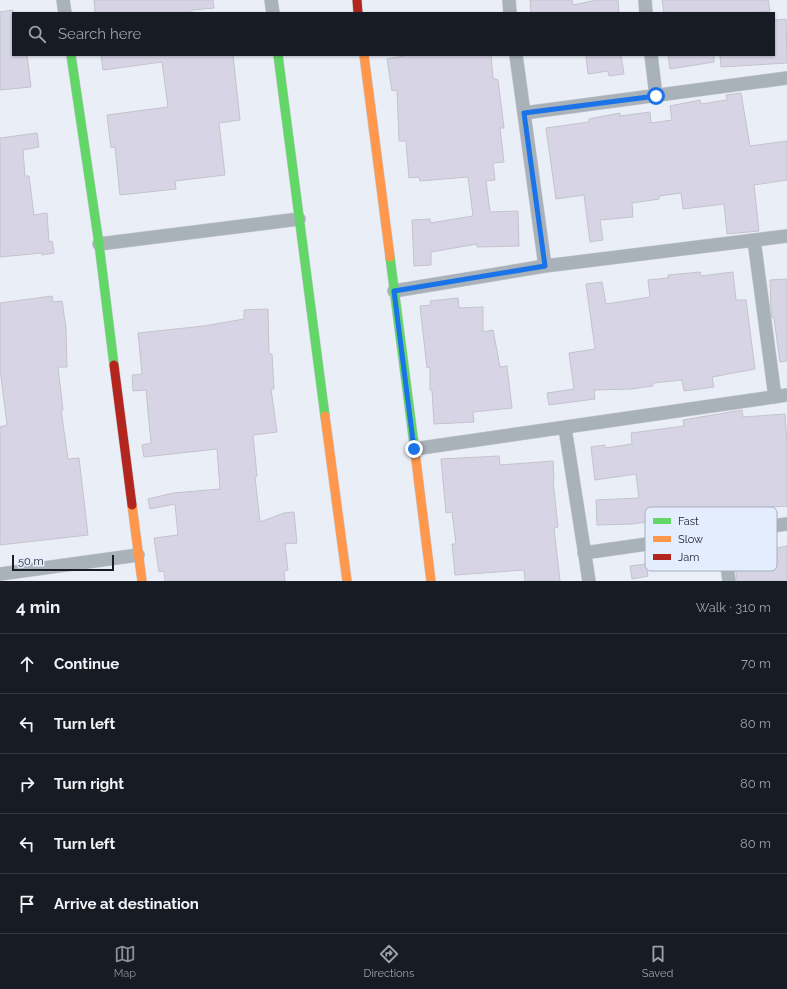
<!DOCTYPE html>
<html lang="en">
<head>
<meta charset="utf-8">
<style>
	body { margin:0; font-family:Raleway,sans-serif; background:#20242c; color:#f1f3f6 }
	.scale { position:absolute; left:12px; bottom:10px; width:102px; box-sizing:border-box; padding-left:4px; border:2px solid #181e27; border-top:0; font-size:11px; line-height:14px; white-space:nowrap; color:#181e27; -webkit-text-stroke:3px #e4edfd; paint-order:stroke }
	.stop { position:absolute; width:12px; height:12px; margin:-9px; border:3px solid #1a73e8; border-radius:50%; background:#fff }
	.stop.end { background:#1a73e8; border-color:#fff; box-shadow:0 1px 4px #0008 }
	.list { margin:0; padding:0; list-style:none }
	h2 { display:flex; justify-content:space-between; align-items:center; height:52px; margin:0; padding:0 16px; font-size:17px }
	h2 small { font-size:13px; font-weight:400; color:#9ea1a6 }
	.list li { display:grid; grid-template-columns:26px 1fr auto; gap:12px; align-items:center; box-sizing:border-box; height:60px; padding:0 16px; border-top:1px solid #363941 }
	.list b { display:block; font-size:15px; white-space:nowrap }
	.list em { font-size:13px; font-style:normal; color:#9ea1a6 }
	.icon { flex:none; width:22px; height:22px; fill:none; stroke:currentColor; stroke-width:2; stroke-linecap:round; stroke-linejoin:round }
	.map { position:relative; flex:none; width:787px; height:581px; overflow:hidden }
	.search { position:absolute; background:#171b24; box-shadow:0 1px 3px #0004; left:12px; right:12px; top:12px; height:44px; display:flex; align-items:center; gap:10px; box-sizing:border-box; padding:0 14px; border-radius:0px; color:#9ea1a6; font-size:15px }
	.sheet { height:352px; background:#171b24 }
	nav { display:flex; justify-content:space-around; align-items:center; box-sizing:border-box; height:56px; border-top:1px solid #363941; background:#171b24; font-size:11px; color:#9ea1a6 }
	nav a { display:grid; justify-items:center; gap:2px }
	nav .on { color:#8c9099 }
	.map>svg:first-child { display:block }
	.building { fill:#d7d5e5; stroke:#c3c3cd }
	.lines { fill:none; stroke-linecap:round; stroke-linejoin:round }
	.street-casing { stroke:#c5c9d1; stroke-width:14 }
	.fast-casing { stroke:#c5c9d1; stroke-width:10 }
	.slow-casing { stroke:#c5c9d1; stroke-width:10 }
	.jam-casing { stroke:#c5c9d1; stroke-width:10 }
	.street { stroke:#a9b2b8; stroke-width:13 }
	.fast { stroke:#63d668; stroke-width:9 }
	.slow { stroke:#ff974d; stroke-width:9 }
	.jam { stroke:#b3261e; stroke-width:9 }
	.route { stroke:#1a73e8; stroke-width:5 }
	.key { fill:#e4edfd; stroke:#a7afbd; stroke-width:1 }
	.key-label { font-size:11px; fill:#181e27 }
</style>
</head>
<body>
<div class="map">
<svg width="787" height="581" viewBox="0 0 787 581">
	<rect width="100%" height="100%" fill="#eaeef7"/>
	<path class="building" d="M 94,0 L 213,0 L 214,8 L 192,10 L 192,13 L 95,13 Z
		M 530,0 L 572,0 L 573,5 L 597,0 L 618,0 L 619,13 L 531,13 Z
		M 662,0 L 768,0 L 770,11 L 750,13 L 664,13 Z
		M 13,10 L 13,55 L 27,55 L 31,87 L 0,90 L 0,12 Z
		M 786,19 L 787,63 L 721,67 L 720,55 L 775,55 L 774,20 Z
		M 101,55 L 233,55 L 240,120 L 219,123 L 225,175 L 175,181 L 176,189 L 120,195 L 115,147 L 111,148 L 107,115 L 168,107 L 162,62 L 103,70 Z
		M 409,55 L 491,55 L 493,78 L 498,80 L 504,128 L 500,128 L 504,162 L 493,163 L 495,180 L 486,181 L 490,212 L 518,211 L 519,246 L 477,247 L 477,244 L 431,252 L 431,265 L 414,266 L 412,220 L 430,219 L 430,223 L 473,216 L 468,177 L 420,181 L 419,177 L 409,178 L 406,141 L 399,141 L 397,90 L 392,91 L 387,59 Z
		M 586,55 L 621,55 L 624,74 L 609,76 L 608,71 L 588,74 Z
		M 668,55 L 714,55 L 714,62 L 670,69 Z
		M 741,93 L 750,146 L 787,141 L 787,180 L 754,185 L 759,231 L 727,234 L 724,204 L 683,209 L 681,193 L 659,196 L 659,199 L 632,203 L 633,217 L 600,220 L 603,240 L 590,242 L 584,195 L 556,199 L 546,128 L 589,122 L 589,119 L 620,113 L 620,116 L 650,112 L 651,123 L 672,120 L 670,106 L 700,100 L 701,104 L 727,100 L 726,95 Z
		M 37,133 L 39,147 L 23,150 L 25,176 L 29,176 L 34,215 L 47,213 L 49,242 L 52,241 L 54,253 L 42,255 L 42,253 L 0,257 L 0,138 Z
		M 700,272 L 701,276 L 733,272 L 736,300 L 746,300 L 755,369 L 712,377 L 714,387 L 684,391 L 682,380 L 653,383 L 653,386 L 631,389 L 594,390 L 595,399 L 549,405 L 547,393 L 574,389 L 569,353 L 595,349 L 586,284 L 602,282 L 606,304 L 650,297 L 648,280 L 668,278 L 668,275 Z
		M 787,279 L 787,361 L 780,362 L 774,318 L 772,318 L 771,309 L 770,280 Z
		M 52,296 L 53,302 L 62,301 L 66,328 L 67,367 L 58,367 L 63,410 L 61,410 L 68,459 L 79,458 L 88,535 L 0,545 L 0,427 L 7,425 L 0,369 L 0,303 Z
		M 458,298 L 459,308 L 483,307 L 483,332 L 493,330 L 500,367 L 507,366 L 512,408 L 473,412 L 474,422 L 434,424 L 432,390 L 430,390 L 430,367 L 427,368 L 420,306 L 431,305 L 430,301 Z
		M 268,309 L 269,354 L 272,354 L 274,389 L 271,389 L 277,432 L 253,435 L 257,476 L 255,477 L 260,522 L 284,513 L 294,512 L 297,543 L 285,544 L 288,570 L 284,571 L 285,581 L 165,581 L 164,571 L 159,572 L 154,538 L 178,535 L 175,504 L 150,509 L 148,499 L 173,493 L 220,489 L 217,449 L 144,457 L 142,445 L 151,443 L 146,390 L 133,391 L 132,375 L 142,374 L 138,333 L 204,326 L 244,319 L 244,310 Z
		M 742,410 L 743,417 L 785,414 L 787,444 L 787,506 L 671,514 L 672,518 L 633,524 L 597,525 L 596,500 L 639,498 L 636,474 L 595,480 L 591,447 L 605,445 L 605,448 L 632,444 L 631,433 L 684,426 L 683,420 Z
		M 499,456 L 500,465 L 553,461 L 554,481 L 553,481 L 558,527 L 554,528 L 560,581 L 525,581 L 524,570 L 455,575 L 452,544 L 456,544 L 452,512 L 446,513 L 441,459 Z
		M 787,546 L 787,581 L 737,581 L 734,552 L 755,550 L 755,552 Z
		M 646,564 L 648,576 L 632,579 L 630,566 Z"/>
	<g class="lines">
		<g class="street-casing">
			<path id="street" d="M 63,0 L 65,13
				M 271,0 L 273,13
				M 509,0 L 510,13
				M 645,0 L 646,13
				M 516,55 L 545,266
				M 651,55 L 656,96
				M 524,113 L 787,78
				M 754,240 L 775,397
				M 99,244 L 299,219
				M 394,291 L 545,266 L 787,236
				M 565,428 L 589,581
				M 414,449 L 787,395
				M 723,533 L 729,581
				M 584,553 L 787,524
				M 0,574 L 138,555"/>
		</g>
		<g class="fast-casing">
			<path id="fast" d="M 71,55 L 99,244 L 114,365
				M 278,55 L 325,416
				M 390,257 L 415,452"/>
		</g>
		<g class="slow-casing">
			<path id="slow" d="M 364,55 L 390,257
				M 325,416 L 347,581
				M 415,452 L 431,581
				M 132,505 L 142,581"/>
		</g>
		<g class="jam-casing">
			<path id="jam" d="M 357,0 L 358,13
				M 114,365 L 132,505"/>
		</g>
		<use href="#street" class="street"/>
		<use href="#fast" class="fast"/>
		<use href="#slow" class="slow"/>
		<use href="#jam" class="jam"/>
	</g>
	<g class="lines">
		<path class="route" d="M 414,449 L 394,291 L 545,266 L 524,113 L 656,96"/>
	</g>
	<rect x="645" y="507" width="132" height="64" rx="6" class="key"/>
	<rect x="653" y="518" width="18" height="6" fill="#63d668"/>
	<rect x="653" y="536" width="18" height="6" fill="#ff974d"/>
	<rect x="653" y="554" width="18" height="6" fill="#b3261e"/>
	<g class="key-label">
		<text x="678" y="525">Fast</text>
		<text x="678" y="543">Slow</text>
		<text x="678" y="561">Jam</text>
	</g>
</svg>
<div class="scale">50 m</div>
<div class="stop" style="left:656px;top:96px"></div>
<div class="stop end" style="left:414px;top:449px"></div>
<div class="search"><svg class="icon" aria-label="search" viewBox="0 0 24 24"><circle cx="10" cy="10" r="6"/><path d="M15 15l6 6"/></svg>Search here</div>
</div>
<section class="sheet">
<h2>4 min<small>Walk · 310 m</small></h2>
<ul class="list">
<li><svg class="icon" aria-label="ahead" viewBox="0 0 24 24"><path d="M12 20V5M6 11l6-6 6 6"/></svg><div><b>Continue</b></div><em>70 m</em></li>
<li><svg class="icon" aria-label="left" viewBox="0 0 24 24"><path d="M17 20v-9H6M10 6l-5 5 5 5"/></svg><div><b>Turn left</b></div><em>80 m</em></li>
<li><svg class="icon" aria-label="right" viewBox="0 0 24 24"><path d="M7 20v-9h11M14 6l5 5-5 5"/></svg><div><b>Turn right</b></div><em>80 m</em></li>
<li><svg class="icon" aria-label="left" viewBox="0 0 24 24"><path d="M17 20v-9H6M10 6l-5 5 5 5"/></svg><div><b>Turn left</b></div><em>80 m</em></li>
<li><svg class="icon" aria-label="arrive" viewBox="0 0 24 24"><path d="M6 21V4h12l-3 4 3 4H6"/></svg><div><b>Arrive at destination</b></div></li>
</ul>
</section>
<nav>
<a class="on"><svg class="icon" aria-label="map" viewBox="0 0 24 24"><path d="M3 6l6-2 6 2 6-2v14l-6 2-6-2-6 2zM9 4v14M15 6v14"/></svg>Map</a>
<a><svg class="icon" aria-label="directions" viewBox="0 0 24 24"><path d="M12 3l9 9-9 9-9-9zM9 14v-3h6M13 9l2 2-2 2"/></svg>Directions</a>
<a><svg class="icon" aria-label="saved" viewBox="0 0 24 24"><path d="M7 4h10v16l-5-4-5 4z"/></svg>Saved</a>
</nav>
</body>
</html>
